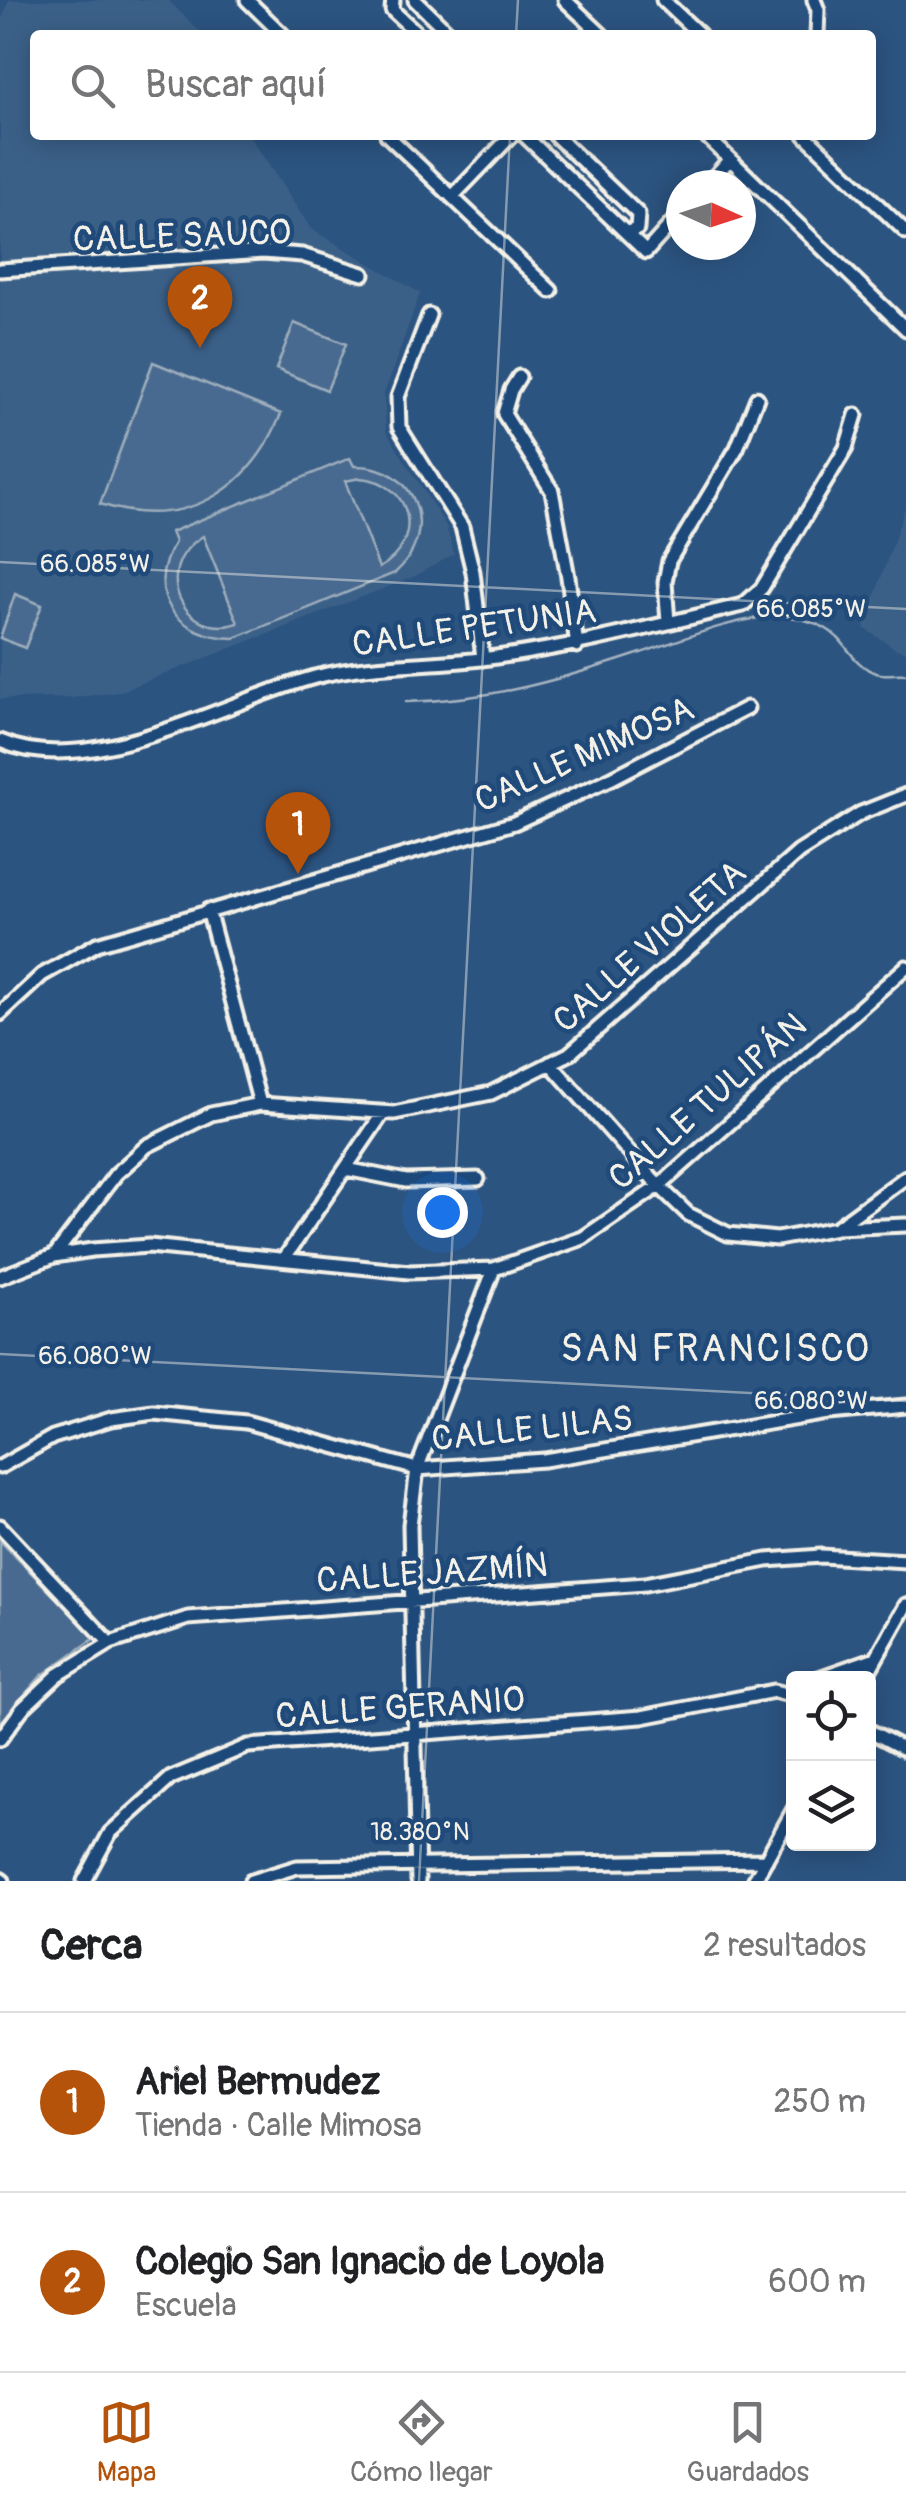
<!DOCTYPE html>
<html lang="es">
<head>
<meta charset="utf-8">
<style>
	body { margin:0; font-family:Pangolin,sans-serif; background:#f2f2f2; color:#202124 }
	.controls { position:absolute; right:30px; bottom:30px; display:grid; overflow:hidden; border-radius:10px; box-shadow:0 5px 25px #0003 }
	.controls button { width:90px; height:90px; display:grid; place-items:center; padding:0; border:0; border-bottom:2px solid #e0e0e0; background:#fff; color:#202124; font:50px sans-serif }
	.compass { position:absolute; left:666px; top:170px; width:90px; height:90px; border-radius:50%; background:#fff; box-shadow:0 5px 25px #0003; rotate:93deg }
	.you { position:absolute; left:442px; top:1212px; width:35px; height:35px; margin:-25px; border:8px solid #fff; border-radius:50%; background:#1a73e8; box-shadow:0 0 0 15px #1a73e833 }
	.badge { display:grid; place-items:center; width:65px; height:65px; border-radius:50%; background:#b45309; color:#fff; font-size:32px; font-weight:700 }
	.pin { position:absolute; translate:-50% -82px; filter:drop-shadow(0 2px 5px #0008) }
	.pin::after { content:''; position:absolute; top:52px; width:35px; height:30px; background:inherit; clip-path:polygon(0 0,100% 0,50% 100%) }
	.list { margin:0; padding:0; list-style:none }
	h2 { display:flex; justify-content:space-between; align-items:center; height:130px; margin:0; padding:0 40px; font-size:42px }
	h2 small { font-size:32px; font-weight:400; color:#757577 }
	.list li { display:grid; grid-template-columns:65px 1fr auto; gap:30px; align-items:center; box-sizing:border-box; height:180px; padding:0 40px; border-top:2px solid #e0e0e0 }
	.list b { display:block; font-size:38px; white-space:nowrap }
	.list p { margin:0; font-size:32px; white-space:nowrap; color:#757577 }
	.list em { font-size:32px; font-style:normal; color:#757577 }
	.icon { flex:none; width:55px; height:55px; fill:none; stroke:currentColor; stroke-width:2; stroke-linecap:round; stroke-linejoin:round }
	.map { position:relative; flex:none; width:906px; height:1881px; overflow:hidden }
	.search { position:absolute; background:#fff; box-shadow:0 5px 25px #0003; left:30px; right:30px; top:30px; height:110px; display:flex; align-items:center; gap:25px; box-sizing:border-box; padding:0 35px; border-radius:10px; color:#757577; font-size:38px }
	.sheet { height:490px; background:#fff }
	nav { display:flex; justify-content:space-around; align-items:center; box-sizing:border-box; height:140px; border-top:2px solid #e0e0e0; background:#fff; font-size:28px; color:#757577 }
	nav a { display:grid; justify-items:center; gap:5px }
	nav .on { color:#b45309 }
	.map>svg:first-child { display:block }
	.built { fill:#3b6088 }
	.green { fill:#496b90; stroke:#9eaebc; stroke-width:2.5; fill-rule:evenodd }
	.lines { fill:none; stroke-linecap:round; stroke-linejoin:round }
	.stream { stroke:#a7b4c0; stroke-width:2.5 }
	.minor-casing { stroke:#f4f1e8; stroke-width:19 }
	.minor { stroke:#1f4a7a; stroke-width:11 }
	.ticks { fill:none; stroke:#f4f1e8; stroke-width:2.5; stroke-opacity:0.45 }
	.labels { text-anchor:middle; stroke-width:9; stroke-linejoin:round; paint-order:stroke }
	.street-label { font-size:35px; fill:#f4f1e8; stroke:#1f4a7a }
	.neighbourhood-label { font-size:38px; letter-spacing:2.5px; fill:#f4f1e8; stroke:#1f4a7a }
	.ticks-label { font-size:25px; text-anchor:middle; fill:#f4f1e8; stroke:#1f4a7a; stroke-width:9; stroke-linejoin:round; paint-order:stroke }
</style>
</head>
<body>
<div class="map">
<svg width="906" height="1881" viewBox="0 0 906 1881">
	<rect width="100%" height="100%" fill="#2c5481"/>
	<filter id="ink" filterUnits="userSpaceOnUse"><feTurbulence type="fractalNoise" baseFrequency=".01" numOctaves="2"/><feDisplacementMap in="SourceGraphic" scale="20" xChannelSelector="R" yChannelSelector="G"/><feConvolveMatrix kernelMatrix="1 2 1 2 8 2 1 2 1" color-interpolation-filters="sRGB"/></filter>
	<g filter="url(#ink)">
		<path class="built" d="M 9,0 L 168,0 L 203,35 L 35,35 L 35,135 L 249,135 L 311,229 L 420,293 L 384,394 L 386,431 L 446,526 L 454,554 L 413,577 L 119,692 L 71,698 L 0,699 L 0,25 Z
			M 906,505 L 906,652 L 896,649 L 864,628 Z"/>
		<path class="green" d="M 294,323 L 346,344 L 327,390 L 276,369 Z
			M 153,362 L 281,414 C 249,493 183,531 100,504 Z
			M 350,458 L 354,466 C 417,464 441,532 395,573 L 235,638 C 179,638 142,595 175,542 L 171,532 ZM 360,478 C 413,482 425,542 379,568 L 345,481 ZM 203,536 L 238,623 C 185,641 148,570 203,536 Z
			M 15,594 L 42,605 L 25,648 L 0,638 Z
			M 0,1541 L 95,1638 L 41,1676 L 0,1723 Z"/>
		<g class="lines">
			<path class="stream" d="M 406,702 C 490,700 556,681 635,655 C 679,641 721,622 767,617 C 789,614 822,621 838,638 C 850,650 856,666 876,673 C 884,676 897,673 906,674"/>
			<g class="minor-casing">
				<path id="minor" d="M 247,0 L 283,35
					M 393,0 L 392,10 L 419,35
					M 415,0 L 451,35
					M 565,0 L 602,35
					M 663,0 L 700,35
					M 814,0 L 818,10 L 817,35
					M 387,135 L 551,291
					M 524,135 L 646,252 L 681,213
					M 555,135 L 638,214 L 637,229 L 627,232
					M 705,135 L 906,329
					M 805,135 L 906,232
					M 707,185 L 730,159
					M 452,197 L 512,135
					M 0,270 L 263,252 L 302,255 L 363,274
					M 429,315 L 398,397 L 399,427 L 462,527 L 473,572 L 483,659
					M 519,377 L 511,390 L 504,414 L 552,491 L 568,577 L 577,646
					M 668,622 L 665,582 L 669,561 L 737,448 L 757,398
					M 0,741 C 91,781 225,701 315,677 C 372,662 431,666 489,658 C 576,647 658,625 743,605 L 762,588 L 846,448 L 856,415
					M 208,910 L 260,1104
					M 0,1014 L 42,975 L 97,944 L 514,823 L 610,779 L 747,708
					M 550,1063 L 659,1186 L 688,1214 L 728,1234 L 777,1239 L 836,1228 L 906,1225
					M 346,1169 L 406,1181 L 478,1179
					M 836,1228 L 906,1177
					M 54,1256 L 92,1250 L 149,1246 L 409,1272 L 494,1269 L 583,1238 L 659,1186 L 906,967
					M 284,1259 L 383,1113
					M 0,1277 L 54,1256 L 116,1174 L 147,1146 L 211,1114 L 260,1104 L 394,1113 L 491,1093 L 569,1054 L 799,852 L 861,813 L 906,795
					M 0,1467 L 53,1437 L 111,1419 L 154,1413 L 246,1422 L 417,1469 L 544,1460 L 829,1413 L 906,1406
					M 0,1526 L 110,1643
					M 819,1678 L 876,1658
					M 865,1678 L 906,1605
					M 868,1730 L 906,1750
					M 0,1739 L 22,1709 L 58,1675 L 110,1643 L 188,1618 L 645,1584 L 767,1560 L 821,1556 L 906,1561
					M 0,1879 L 3,1881
					M 84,1881 L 110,1833 L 171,1778 L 248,1746 L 642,1717 L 774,1691 L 794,1696
					M 251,1881 L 297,1867 L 766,1860
					M 418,1881 L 410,1525 L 417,1469 L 494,1269
					M 754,1881 L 794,1809"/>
			</g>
			<use href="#minor" class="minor"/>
		</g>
	</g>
	<path class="ticks" d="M 516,35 L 518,0M 0,562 L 906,609M 0,1354 L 906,1401M 419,1881 L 510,135"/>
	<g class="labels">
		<g class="street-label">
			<text transform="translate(182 235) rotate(-2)" y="12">CALLE SAUCO</text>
			<text transform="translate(474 627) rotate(-8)" y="12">CALLE PETUNIA</text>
			<text transform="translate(584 754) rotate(-24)" y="12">CALLE MIMOSA</text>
			<text transform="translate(649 946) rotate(-41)" y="12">CALLE VIOLETA</text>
			<text transform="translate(707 1101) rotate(-41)" y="12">CALLE TULIPÁN</text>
			<text transform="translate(532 1428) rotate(-6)" y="12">CALLE LILAS</text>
			<text transform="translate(432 1572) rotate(-4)" y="12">CALLE JAZMÍN</text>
			<text transform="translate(400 1707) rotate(-4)" y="12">CALLE GERANIO</text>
		</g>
		<g class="neighbourhood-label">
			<text x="716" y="1361">SAN FRANCISCO</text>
		</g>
	</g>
	<g class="ticks-label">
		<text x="95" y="572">66.085°W</text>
		<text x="811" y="617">66.085°W</text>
		<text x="95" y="1364">66.080°W</text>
		<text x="811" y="1409">66.080°W</text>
		<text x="420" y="1840">18.380°N</text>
	</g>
</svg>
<div class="controls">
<button><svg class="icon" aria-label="locate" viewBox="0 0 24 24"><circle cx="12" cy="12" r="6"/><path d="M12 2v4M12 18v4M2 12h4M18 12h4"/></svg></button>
<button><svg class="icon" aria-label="layers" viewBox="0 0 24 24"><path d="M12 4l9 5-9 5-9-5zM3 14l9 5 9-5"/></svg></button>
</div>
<svg class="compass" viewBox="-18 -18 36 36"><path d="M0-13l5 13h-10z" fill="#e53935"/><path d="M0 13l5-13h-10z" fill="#757577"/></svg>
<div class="you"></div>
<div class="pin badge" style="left:298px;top:874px">1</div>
<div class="pin badge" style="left:200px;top:348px">2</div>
<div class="search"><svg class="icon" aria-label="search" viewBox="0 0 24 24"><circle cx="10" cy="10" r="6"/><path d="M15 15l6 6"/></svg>Buscar aquí</div>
</div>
<section class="sheet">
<h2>Cerca<small>2 resultados</small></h2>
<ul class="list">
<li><span class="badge">1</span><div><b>Ariel Bermudez</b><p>Tienda · Calle Mimosa</p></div><em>250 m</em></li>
<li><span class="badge">2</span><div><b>Colegio San Ignacio de Loyola</b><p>Escuela</p></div><em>600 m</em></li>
</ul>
</section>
<nav>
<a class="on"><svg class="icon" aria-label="map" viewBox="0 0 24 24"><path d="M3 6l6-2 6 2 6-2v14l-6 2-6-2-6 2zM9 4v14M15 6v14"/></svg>Mapa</a>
<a><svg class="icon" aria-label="directions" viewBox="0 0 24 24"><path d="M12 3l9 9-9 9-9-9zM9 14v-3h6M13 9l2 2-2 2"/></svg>Cómo llegar</a>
<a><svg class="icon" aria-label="saved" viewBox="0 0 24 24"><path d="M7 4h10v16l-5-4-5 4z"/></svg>Guardados</a>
</nav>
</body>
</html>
